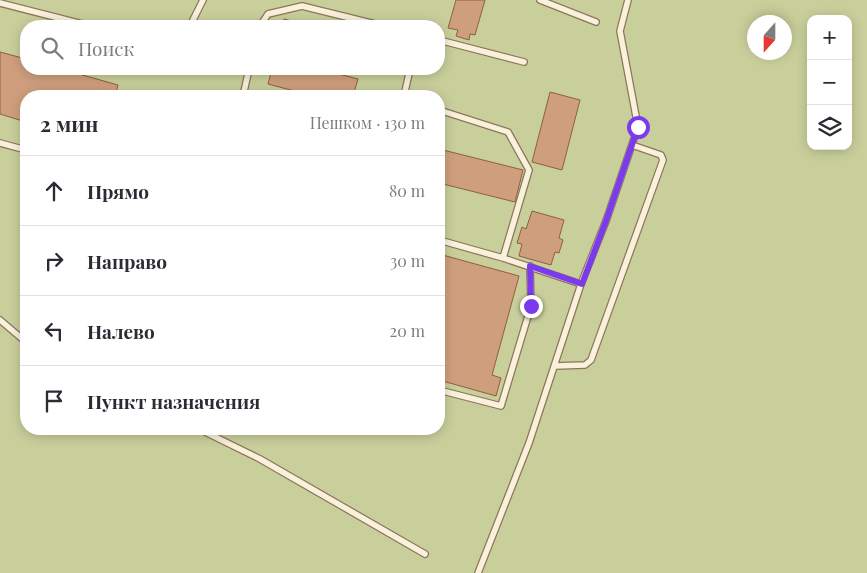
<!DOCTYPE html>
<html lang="ru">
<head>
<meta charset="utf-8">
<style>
	body { margin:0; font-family:"Playfair Display",serif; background:#f7f7f7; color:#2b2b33 }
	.controls { position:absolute; right:15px; top:15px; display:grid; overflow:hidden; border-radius:10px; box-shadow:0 2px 12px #0003 }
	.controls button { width:45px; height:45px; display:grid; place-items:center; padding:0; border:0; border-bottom:1px solid #e1e1e2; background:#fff; color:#2b2b33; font:25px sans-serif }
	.compass { position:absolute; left:747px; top:15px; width:45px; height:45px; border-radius:50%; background:#fff; box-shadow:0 2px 12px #0003; rotate:201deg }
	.stop { position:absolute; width:15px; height:15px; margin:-11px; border:4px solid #7c3aed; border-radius:50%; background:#fff }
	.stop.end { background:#7c3aed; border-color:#fff; box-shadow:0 1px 5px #0008 }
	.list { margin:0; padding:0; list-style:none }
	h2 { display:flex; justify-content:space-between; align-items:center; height:65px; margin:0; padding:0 20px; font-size:21px }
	h2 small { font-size:16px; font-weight:400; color:#7c7c81 }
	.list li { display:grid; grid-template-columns:32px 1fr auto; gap:15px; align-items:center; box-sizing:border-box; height:70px; padding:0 20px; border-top:1px solid #e1e1e2 }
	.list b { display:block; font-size:19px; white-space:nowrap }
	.list em { font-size:16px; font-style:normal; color:#7c7c81 }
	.icon { flex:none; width:28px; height:28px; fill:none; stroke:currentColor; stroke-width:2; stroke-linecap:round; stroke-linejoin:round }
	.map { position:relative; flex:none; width:867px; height:573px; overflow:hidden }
	.search { position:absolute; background:#fff; box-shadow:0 2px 12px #0003; left:20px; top:20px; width:425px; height:55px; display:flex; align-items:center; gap:12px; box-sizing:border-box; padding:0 18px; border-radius:20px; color:#7c7c81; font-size:19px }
	.panel { position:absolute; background:#fff; box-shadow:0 2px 12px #0003; left:20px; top:90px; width:425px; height:345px; border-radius:20px }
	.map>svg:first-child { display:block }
	.green { fill:#c9cf9b; fill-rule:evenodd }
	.building { fill:#cf9f7d; stroke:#8d5f41 }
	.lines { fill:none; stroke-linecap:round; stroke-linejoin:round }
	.service-casing { stroke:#8d765c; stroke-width:8 }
	.service { stroke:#faf1dc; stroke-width:5.5 }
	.route { stroke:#7c3aed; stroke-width:6 }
</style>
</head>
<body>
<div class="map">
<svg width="867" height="573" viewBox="0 0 867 573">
	<rect width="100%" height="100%" fill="#f0e4c8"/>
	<path class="green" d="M 0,0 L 867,0 L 867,573 L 0,573 ZM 811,19 L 848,19 L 848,146 L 811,146 ZM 754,22 L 784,22 L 784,52 L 754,52 ZM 26,26 L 439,26 L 439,69 L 26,69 ZM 26,96 L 439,96 L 439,429 L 26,429 Z"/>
	<path class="building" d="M 456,0 L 485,0 L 475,35 L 470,34 L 469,40 L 456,36 L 458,30 L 448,28 Z
		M 284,19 L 311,26 L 282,26 Z
		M 0,52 L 26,59 L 26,69 L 61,69 L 118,85 L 115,96 L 26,96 L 26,122 L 0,114 Z
		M 272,69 L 320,69 L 358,79 L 353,96 L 313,96 L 268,84 Z
		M 346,69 L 361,69 L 360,73 Z
		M 550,92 L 580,100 L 562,170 L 532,162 Z
		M 439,149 L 523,170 L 515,202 L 439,183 Z
		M 532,211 L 564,220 L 559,238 L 563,240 L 559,253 L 555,252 L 551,265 L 519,256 L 522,244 L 517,243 L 522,227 L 526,229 Z
		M 439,254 L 519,276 L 492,375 L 501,378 L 496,396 L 439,380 Z"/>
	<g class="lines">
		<g class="service-casing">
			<path id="service" d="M 540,0 L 596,22
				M 0,3 L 90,26
				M 190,26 L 203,0
				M 260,26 L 268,14 L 302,6 L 383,26
				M 439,40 L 524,62
				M 243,96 L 249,69
				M 404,96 L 410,69
				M 439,110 L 508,132 L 529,170 L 503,258
				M 0,143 L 26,150
				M 439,240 L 503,258 L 581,284
				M 0,320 L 26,342
				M 555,366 L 585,365 L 591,360 L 663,160 L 661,155 L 632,145
				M 439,390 L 501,406 L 531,306 L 530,266
				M 199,429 L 260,459 L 425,554
				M 478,573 L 529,443 L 581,284 L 606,221 L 638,127 L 620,31 L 628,0"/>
		</g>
		<use href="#service" class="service"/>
	</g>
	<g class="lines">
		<path class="route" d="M 531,306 L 530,266 L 582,284 L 606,221 L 638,127"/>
	</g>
</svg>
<div class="controls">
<button>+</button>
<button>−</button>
<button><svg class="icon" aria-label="layers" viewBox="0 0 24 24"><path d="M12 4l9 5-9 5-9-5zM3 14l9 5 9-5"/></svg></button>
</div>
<svg class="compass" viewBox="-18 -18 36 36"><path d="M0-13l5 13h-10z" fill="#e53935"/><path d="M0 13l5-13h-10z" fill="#7c7c81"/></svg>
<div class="stop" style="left:638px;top:127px"></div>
<div class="stop end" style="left:531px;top:306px"></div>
<div class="search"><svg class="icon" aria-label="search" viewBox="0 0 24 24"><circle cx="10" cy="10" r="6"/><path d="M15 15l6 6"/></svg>Поиск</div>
<section class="panel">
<h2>2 мин<small>Пешком · 130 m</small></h2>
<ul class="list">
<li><svg class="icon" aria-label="ahead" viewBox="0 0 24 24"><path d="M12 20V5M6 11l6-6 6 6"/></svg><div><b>Прямо</b></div><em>80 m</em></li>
<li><svg class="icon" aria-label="right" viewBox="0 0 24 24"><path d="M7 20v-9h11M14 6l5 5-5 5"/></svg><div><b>Направо</b></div><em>30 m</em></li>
<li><svg class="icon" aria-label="left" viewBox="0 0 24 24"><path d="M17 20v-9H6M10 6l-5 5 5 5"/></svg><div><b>Налево</b></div><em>20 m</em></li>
<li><svg class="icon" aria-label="arrive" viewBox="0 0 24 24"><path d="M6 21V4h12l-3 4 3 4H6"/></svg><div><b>Пункт назначения</b></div></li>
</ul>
</section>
</div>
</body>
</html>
